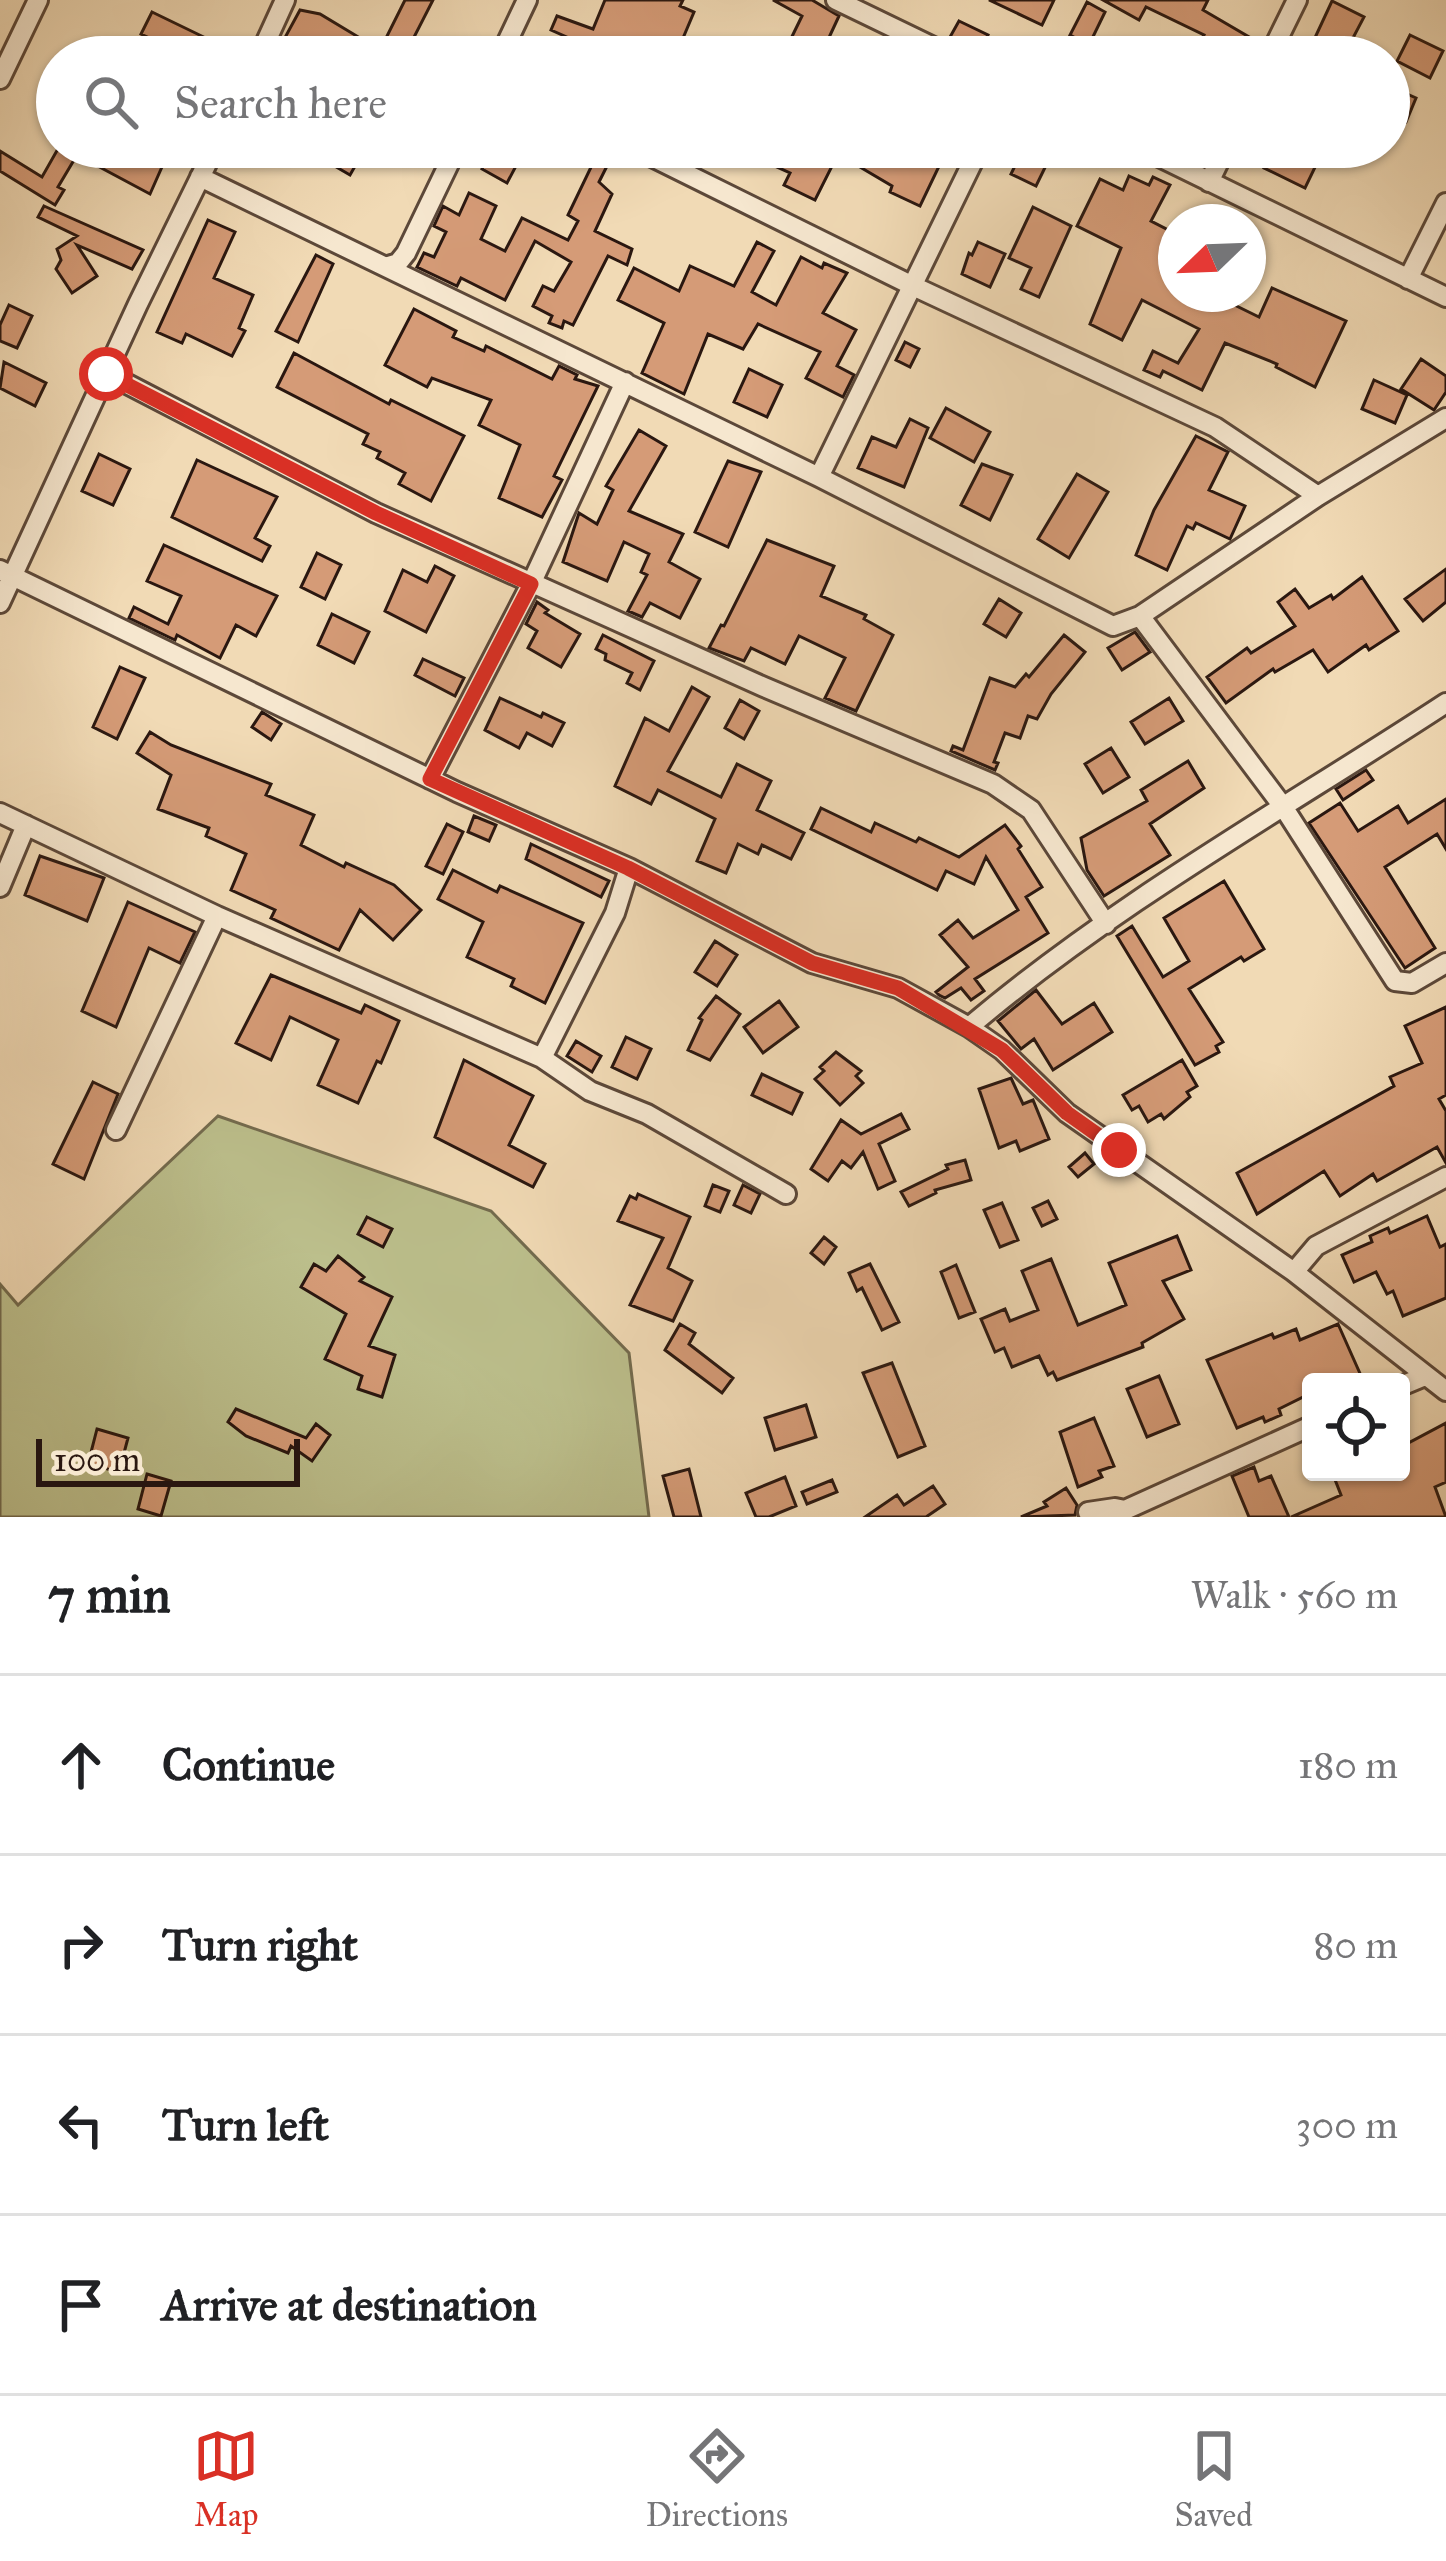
<!DOCTYPE html>
<html lang="en">
<head>
<meta charset="utf-8">
<style>
	body { margin:0; font-family:"IM FELL Great Primer",serif; background:#f2f2f2; color:#202124 }
	.controls { position:absolute; right:36px; bottom:36px; display:grid; overflow:hidden; border-radius:12px; box-shadow:0 3px 9px #0004 }
	.controls button { width:108px; height:108px; display:grid; place-items:center; padding:0; border:0; border-bottom:3px solid #e0e0e0; background:#fff; color:#202124; font:60px sans-serif }
	.compass { position:absolute; left:1158px; top:204px; width:108px; height:108px; border-radius:50%; background:#fff; box-shadow:0 3px 9px #0004; rotate:247deg }
	.scale { position:absolute; left:36px; bottom:30px; width:264px; box-sizing:border-box; padding-left:12px; border:6px solid #2a1710; border-top:0; font-size:33px; line-height:42px; white-space:nowrap; color:#2a1710; -webkit-text-stroke:9px #f6e7cf; paint-order:stroke }
	.stop { position:absolute; width:36px; height:36px; margin:-27px; border:9px solid #d93025; border-radius:50%; background:#fff }
	.stop.end { background:#d93025; border-color:#fff; box-shadow:0 3px 12px #0008 }
	.list { margin:0; padding:0; list-style:none }
	h2 { display:flex; justify-content:space-between; align-items:center; height:156px; margin:0; padding:0 48px; font-size:51px }
	h2 small { font-size:39px; font-weight:400; color:#757577 }
	.list li { display:grid; grid-template-columns:78px 1fr auto; gap:36px; align-items:center; box-sizing:border-box; height:180px; padding:0 48px; border-top:3px solid #e0e0e0 }
	.list b { display:block; font-size:45px; white-space:nowrap }
	.list em { font-size:39px; font-style:normal; color:#757577 }
	.icon { flex:none; width:66px; height:66px; fill:none; stroke:currentColor; stroke-width:2; stroke-linecap:round; stroke-linejoin:round }
	.map { position:relative; flex:none; width:1446px; height:1517px; overflow:hidden }
	.search { position:absolute; background:#fff; box-shadow:0 3px 9px #0004; left:36px; right:36px; top:36px; height:132px; display:flex; align-items:center; gap:30px; box-sizing:border-box; padding:0 42px; border-radius:66px; color:#757577; font-size:45px }
	.sheet { height:876px; background:#fff }
	nav { display:flex; justify-content:space-around; align-items:center; box-sizing:border-box; height:168px; border-top:3px solid #e0e0e0; background:#fff; font-size:33px; color:#757577 }
	nav a { display:grid; justify-items:center; gap:6px }
	nav .on { color:#d93025 }
	.map>svg:first-child { display:block }
	.green { fill:#bcbf8c; stroke:#736b4e; stroke-width:3 }
	.building { fill:#d59b77; stroke:#2a1710; stroke-width:3 }
	.lines { fill:none; stroke-linecap:round; stroke-linejoin:round }
	.street-casing { stroke:#5c4839; stroke-width:24 }
	.street { stroke:#f6e7cf; stroke-width:18 }
	.route { stroke:#d93025; stroke-width:15 }
</style>
</head>
<body>
<div class="map">
<svg width="1446" height="1517" viewBox="0 0 1446 1517">
	<rect width="100%" height="100%" fill="#f1dab5"/>
	<filter id="stains"><feTurbulence type="fractalNoise" baseFrequency=".00167" numOctaves="4"/><feColorMatrix values="0 0 0 0 .2 0 0 0 0 .09 0 0 0 0 .02 0 0 0 .5 -.17"/></filter>
	<radialGradient id="worn" r=".72"><stop offset=".6" stop-color="#630" stop-opacity="0"/><stop offset="1" stop-color="#630" stop-opacity=".3"/></radialGradient>
	<path class="green" d="M 218,1116 L 491,1211 L 629,1353 L 649,1517 L 0,1517 L 0,1284 L 18,1305 Z"/>
	<path class="building" d="M 405,0 L 433,0 L 409,47 L 387,36 Z
		M 605,0 L 683,0 L 680,6 L 694,12 L 675,57 L 612,57 L 551,30 L 557,16 L 593,29 Z
		M 773,0 L 812,0 L 839,16 L 820,57 L 782,57 L 802,16 Z
		M 989,0 L 1054,0 L 1042,25 Z
		M 1103,0 L 1208,0 L 1203,10 L 1261,44 L 1256,57 L 1193,57 L 1204,35 L 1146,7 L 1139,20 Z
		M 1332,1 L 1364,17 L 1343,57 L 1306,57 Z
		M 1087,2 L 1105,12 L 1089,45 L 1070,35 Z
		M 300,10 L 320,14 L 365,41 L 358,57 L 321,57 L 300,45 L 298,48 L 282,43 Z
		M 152,12 L 245,57 L 190,57 L 141,34 Z
		M 959,21 L 988,35 L 980,52 L 950,37 Z
		M 1410,35 L 1443,51 L 1430,78 L 1397,61 Z
		M 1389,86 L 1416,98 L 1406,122 L 1389,115 Z
		M 59,147 L 134,147 L 165,160 L 150,194 L 77,155 L 58,187 L 64,190 L 55,205 L 0,171 L 0,151 L 42,177 Z
		M 302,147 L 366,147 L 350,175 Z
		M 493,147 L 526,147 L 507,183 L 482,169 Z
		M 590,147 L 614,152 L 599,182 L 612,194 L 595,231 L 632,249 L 627,265 L 608,256 L 573,325 L 564,321 L 562,328 L 549,323 L 552,316 L 533,306 L 543,286 L 554,291 L 571,262 L 535,241 L 505,300 L 461,278 L 457,286 L 417,267 L 424,253 L 434,257 L 446,232 L 434,226 L 443,206 L 459,215 L 469,193 L 496,206 L 481,239 L 505,251 L 522,218 L 568,240 L 578,221 L 568,215 L 594,161 L 585,157 Z
		M 733,147 L 893,147 L 908,155 L 910,147 L 958,147 L 949,166 L 941,162 L 920,206 L 890,192 L 892,186 L 838,154 L 815,200 L 784,185 L 790,173 Z
		M 1024,147 L 1055,147 L 1036,186 L 1011,174 Z
		M 1274,147 L 1295,147 L 1319,159 L 1305,188 L 1264,168 Z
		M 1129,176 L 1149,185 L 1153,177 L 1170,185 L 1151,221 L 1176,234 L 1176,294 L 1212,294 L 1259,317 L 1272,288 L 1346,321 L 1315,387 L 1276,367 L 1277,364 L 1225,343 L 1202,390 L 1163,371 L 1160,377 L 1144,370 L 1153,351 L 1178,363 L 1199,329 L 1142,300 L 1122,340 L 1090,324 L 1121,248 L 1077,226 L 1100,179 L 1123,190 Z
		M 44,206 L 143,250 L 132,269 L 77,245 L 97,276 L 72,293 L 56,269 L 61,260 L 57,249 L 77,236 L 38,217 Z
		M 1033,207 L 1071,226 L 1039,297 L 1021,289 L 1031,268 L 1009,258 Z
		M 208,220 L 235,232 L 214,278 L 253,295 L 239,328 L 245,331 L 232,356 L 186,334 L 182,343 L 157,332 Z
		M 757,242 L 774,251 L 752,292 L 776,305 L 801,257 L 822,268 L 824,263 L 847,273 L 823,313 L 856,330 L 837,366 L 854,375 L 843,397 L 806,378 L 820,352 L 758,324 L 743,349 L 708,334 L 684,394 L 642,373 L 664,323 L 618,300 L 634,268 L 679,291 L 690,266 L 734,286 Z
		M 978,242 L 1005,254 L 990,287 L 962,274 L 969,253 L 972,255 Z
		M 316,255 L 333,264 L 298,342 L 276,331 Z
		M 9,305 L 32,316 L 17,348 L 0,341 L 0,325 Z
		M 414,309 L 456,331 L 453,337 L 484,351 L 486,346 L 552,379 L 559,366 L 577,375 L 575,379 L 598,386 L 554,476 L 562,480 L 542,517 L 499,498 L 520,445 L 479,425 L 491,400 L 432,378 L 427,387 L 385,365 Z
		M 905,342 L 919,349 L 910,367 L 896,360 Z
		M 294,353 L 389,404 L 391,400 L 464,436 L 431,501 L 399,484 L 405,473 L 377,458 L 380,452 L 363,444 L 368,434 L 277,387 Z
		M 1421,359 L 1446,376 L 1446,392 L 1434,410 L 1401,389 Z
		M 4,362 L 46,383 L 35,406 L 0,388 Z
		M 749,369 L 782,385 L 767,417 L 734,402 Z
		M 1374,380 L 1407,395 L 1395,423 L 1362,409 Z
		M 946,408 L 990,432 L 974,462 L 930,438 Z
		M 910,419 L 928,428 L 904,487 L 858,468 L 872,437 L 896,447 Z
		M 639,430 L 666,446 L 629,511 L 683,534 L 669,562 L 700,579 L 680,618 L 650,603 L 642,617 L 628,611 L 647,575 L 641,572 L 649,554 L 624,542 L 607,581 L 563,562 L 579,513 L 597,524 L 613,490 L 606,486 Z
		M 1196,436 L 1228,452 L 1209,490 L 1245,506 L 1230,539 L 1196,523 L 1193,529 L 1187,526 L 1167,570 L 1136,555 L 1154,510 Z
		M 99,454 L 130,469 L 113,505 L 82,491 Z
		M 197,460 L 277,497 L 255,538 L 270,546 L 262,561 L 172,517 Z
		M 728,461 L 761,472 L 728,547 L 695,532 Z
		M 982,464 L 1012,475 L 990,520 L 961,505 Z
		M 1077,474 L 1108,492 L 1069,558 L 1038,539 Z
		M 767,540 L 834,566 L 821,596 L 866,615 L 864,619 L 893,635 L 856,711 L 825,698 L 845,658 L 799,636 L 785,664 L 751,648 L 744,661 L 709,648 L 721,625 L 724,626 Z
		M 164,545 L 277,596 L 256,636 L 236,625 L 220,658 L 177,635 L 175,640 L 129,618 L 134,607 L 168,624 L 181,596 L 147,581 Z
		M 317,553 L 341,565 L 325,599 L 301,587 Z
		M 435,566 L 454,576 L 426,632 L 385,611 L 403,570 L 427,582 Z
		M 1446,569 L 1446,602 L 1423,621 L 1405,599 Z
		M 1362,577 L 1398,631 L 1369,650 L 1366,645 L 1328,672 L 1313,650 L 1275,672 L 1273,669 L 1226,703 L 1207,677 L 1247,648 L 1251,653 L 1295,626 L 1278,602 L 1295,589 L 1309,608 L 1331,595 L 1333,599 Z
		M 999,599 L 1021,613 L 1006,637 L 984,624 Z
		M 537,602 L 548,610 L 545,613 L 580,634 L 561,667 L 528,648 L 537,631 L 526,624 Z
		M 332,614 L 369,632 L 354,663 L 318,645 Z
		M 1135,632 L 1150,652 L 1122,670 L 1108,648 Z
		M 603,635 L 654,661 L 640,690 L 627,683 L 632,673 L 605,660 L 606,654 L 596,649 Z
		M 1064,635 L 1085,652 L 1051,694 L 1037,719 L 1028,716 L 1020,738 L 1005,733 L 994,762 L 998,763 L 995,770 L 951,751 L 953,746 L 963,750 L 990,678 L 1015,687 L 1026,674 L 1029,677 Z
		M 423,659 L 464,678 L 455,696 L 415,675 Z
		M 120,667 L 145,678 L 117,739 L 93,727 Z
		M 692,687 L 709,697 L 668,771 L 721,797 L 737,764 L 771,781 L 757,810 L 804,833 L 791,859 L 762,845 L 758,854 L 738,844 L 726,873 L 697,861 L 715,819 L 658,790 L 651,804 L 615,786 L 645,718 L 669,731 Z
		M 500,698 L 541,717 L 543,713 L 564,723 L 552,746 L 527,733 L 519,748 L 485,730 Z
		M 1169,698 L 1183,721 L 1145,744 L 1131,722 Z
		M 740,700 L 759,711 L 744,739 L 725,728 Z
		M 262,712 L 281,724 L 271,740 L 252,727 Z
		M 150,732 L 171,745 L 271,784 L 266,795 L 314,815 L 301,845 L 344,867 L 346,863 L 394,885 L 421,910 L 393,940 L 360,910 L 339,950 L 271,918 L 275,910 L 231,890 L 246,854 L 206,836 L 209,828 L 158,809 L 171,775 L 137,753 Z
		M 1111,748 L 1129,777 L 1103,793 L 1085,764 Z
		M 1188,761 L 1204,788 L 1150,824 L 1170,855 L 1104,896 L 1087,870 L 1081,838 L 1147,801 L 1141,790 Z
		M 1366,770 L 1373,780 L 1343,800 L 1336,789 Z
		M 1446,799 L 1446,849 L 1437,834 L 1385,867 L 1435,948 L 1405,968 L 1309,823 L 1340,803 L 1358,831 L 1398,806 L 1408,823 Z
		M 821,808 L 871,832 L 875,823 L 916,842 L 919,838 L 959,857 L 1005,825 L 1021,846 L 1018,849 L 1042,887 L 1026,897 L 1048,933 L 975,979 L 984,991 L 971,1000 L 961,988 L 945,998 L 939,995 L 936,992 L 968,967 L 940,935 L 958,920 L 973,938 L 1018,910 L 986,857 L 974,884 L 946,871 L 937,890 L 811,829 Z
		M 474,816 L 496,825 L 489,841 L 468,832 Z
		M 447,824 L 463,832 L 443,874 L 426,866 Z
		M 531,844 L 609,881 L 601,897 L 526,859 Z
		M 40,856 L 104,878 L 87,921 L 25,895 Z
		M 453,870 L 497,892 L 500,886 L 583,923 L 545,1003 L 511,986 L 514,979 L 467,957 L 483,922 L 438,899 Z
		M 1224,881 L 1264,949 L 1244,961 L 1241,957 L 1189,989 L 1223,1042 L 1216,1046 L 1219,1052 L 1195,1065 L 1117,936 L 1132,926 L 1163,977 L 1189,961 L 1164,918 Z
		M 128,902 L 195,932 L 180,963 L 149,948 L 116,1027 L 82,1011 Z
		M 715,941 L 737,955 L 717,986 L 695,972 Z
		M 271,975 L 361,1013 L 365,1005 L 399,1021 L 381,1063 L 377,1061 L 358,1103 L 318,1085 L 338,1040 L 290,1017 L 271,1060 L 236,1043 Z
		M 1036,990 L 1062,1024 L 1094,1003 L 1112,1032 L 1053,1070 L 1034,1039 L 1021,1049 L 998,1021 Z
		M 716,996 L 740,1014 L 710,1060 L 688,1050 L 702,1020 L 699,1018 Z
		M 779,1001 L 798,1027 L 763,1053 L 744,1027 Z
		M 1446,1007 L 1446,1095 L 1439,1099 L 1446,1111 L 1446,1163 L 1437,1147 L 1377,1181 L 1373,1174 L 1340,1196 L 1324,1171 L 1257,1214 L 1237,1173 L 1394,1086 L 1390,1077 L 1422,1063 L 1405,1026 Z
		M 626,1037 L 651,1049 L 637,1079 L 612,1067 Z
		M 576,1041 L 601,1056 L 592,1072 L 567,1056 Z
		M 836,1052 L 861,1071 L 856,1076 L 863,1083 L 840,1105 L 815,1079 L 824,1071 L 820,1067 Z
		M 464,1060 L 533,1096 L 509,1145 L 545,1164 L 533,1187 L 435,1137 Z
		M 1182,1060 L 1197,1086 L 1187,1092 L 1190,1097 L 1164,1119 L 1161,1114 L 1148,1122 L 1139,1106 L 1132,1110 L 1123,1095 Z
		M 762,1074 L 802,1093 L 792,1114 L 752,1095 Z
		M 1011,1078 L 1023,1104 L 1033,1100 L 1049,1139 L 1020,1151 L 1016,1141 L 999,1148 L 979,1089 Z
		M 93,1082 L 118,1094 L 84,1179 L 53,1164 Z
		M 901,1114 L 909,1129 L 879,1144 L 895,1181 L 878,1189 L 863,1152 L 851,1168 L 842,1161 L 828,1181 L 811,1169 L 841,1120 L 861,1134 Z
		M 1085,1153 L 1094,1164 L 1078,1177 L 1069,1167 Z
		M 965,1160 L 971,1180 L 935,1190 L 936,1193 L 909,1206 L 901,1192 L 948,1169 L 946,1165 Z
		M 713,1185 L 729,1191 L 720,1212 L 705,1206 Z
		M 743,1185 L 760,1194 L 751,1213 L 734,1205 Z
		M 638,1194 L 690,1217 L 668,1268 L 692,1281 L 673,1321 L 630,1305 L 663,1238 L 618,1221 L 630,1196 L 636,1199 Z
		M 1048,1201 L 1057,1219 L 1042,1226 L 1033,1208 Z
		M 1002,1203 L 1018,1240 L 1000,1247 L 984,1210 Z
		M 1427,1216 L 1440,1247 L 1446,1244 L 1446,1298 L 1403,1316 L 1393,1291 L 1387,1294 L 1376,1272 L 1354,1282 L 1342,1255 L 1372,1242 L 1370,1236 L 1388,1228 L 1390,1233 Z
		M 367,1217 L 392,1229 L 383,1247 L 358,1234 Z
		M 1177,1236 L 1191,1270 L 1163,1281 L 1184,1319 L 1142,1343 L 1143,1347 L 1057,1380 L 1053,1372 L 1048,1375 L 1039,1356 L 1012,1367 L 1004,1348 L 995,1352 L 981,1319 L 1005,1309 L 1010,1321 L 1038,1310 L 1022,1271 L 1051,1259 L 1078,1325 L 1126,1305 L 1109,1263 Z
		M 824,1237 L 836,1247 L 824,1264 L 811,1253 Z
		M 338,1256 L 364,1277 L 360,1281 L 392,1297 L 369,1346 L 395,1355 L 382,1397 L 358,1389 L 362,1376 L 325,1359 L 346,1314 L 301,1287 L 314,1264 L 326,1271 Z
		M 870,1264 L 899,1322 L 882,1330 L 862,1288 L 857,1291 L 849,1273 Z
		M 956,1265 L 975,1312 L 959,1318 L 941,1272 Z
		M 680,1324 L 695,1333 L 689,1344 L 733,1378 L 722,1393 L 665,1350 Z
		M 1338,1324 L 1362,1378 L 1353,1382 L 1311,1382 L 1311,1393 L 1279,1409 L 1281,1415 L 1265,1422 L 1263,1417 L 1237,1428 L 1207,1360 L 1272,1334 L 1274,1338 L 1296,1329 L 1300,1340 Z
		M 892,1363 L 925,1446 L 898,1457 L 863,1373 Z
		M 1159,1376 L 1179,1424 L 1147,1437 L 1127,1389 Z
		M 806,1405 L 816,1437 L 775,1450 L 765,1418 Z
		M 236,1409 L 306,1438 L 316,1424 L 330,1435 L 312,1461 L 291,1446 L 288,1453 L 246,1436 L 228,1422 Z
		M 1094,1418 L 1114,1466 L 1099,1471 L 1102,1477 L 1078,1487 L 1060,1432 Z
		M 1446,1423 L 1446,1482 L 1435,1487 L 1446,1517 L 1291,1517 L 1341,1495 L 1332,1472 L 1401,1472 L 1401,1447 Z
		M 97,1429 L 128,1438 L 119,1472 L 88,1464 Z
		M 1254,1467 L 1259,1481 L 1271,1476 L 1289,1517 L 1249,1517 L 1232,1476 Z
		M 689,1469 L 701,1517 L 674,1517 L 663,1476 Z
		M 147,1474 L 171,1481 L 161,1516 L 138,1509 Z
		M 785,1477 L 796,1506 L 769,1517 L 756,1517 L 746,1493 Z
		M 832,1480 L 837,1492 L 807,1504 L 802,1492 Z
		M 933,1486 L 945,1504 L 926,1517 L 865,1517 L 897,1495 L 904,1505 Z
		M 1066,1488 L 1077,1505 L 1075,1515 L 1021,1517 L 1047,1506 L 1044,1502 Z"/>
	<g class="lines">
		<g class="street-casing">
			<path id="street" d="M 836,0 L 954,57
				M 259,57 L 285,0
				M 500,57 L 527,0
				M 1269,57 L 1297,0
				M 0,79 L 38,0
				M 632,147 L 913,286 L 1215,427 L 1318,496
				M 1139,147 L 1446,297
				M 200,177 L 819,477 L 1113,626 L 1140,616 L 1318,496 L 1446,418
				M 1209,182 L 1226,147
				M 388,266 L 398,263 L 406,253 L 457,147
				M 1408,279 L 1446,203
				M 106,373 L 376,513 L 764,687 L 993,784 L 1031,810 L 1106,924
				M 819,477 L 980,147
				M 0,570 L 457,792 L 629,868 L 812,963 L 898,988 L 969,1027 L 1002,1050 L 1067,1113 L 1294,1272 L 1446,1391
				M 0,603 L 138,304 L 215,147
				M 1140,616 L 1284,808 L 1395,981 L 1412,983 L 1446,963
				M 430,779 L 531,584 L 625,382
				M 0,813 L 217,916 L 542,1058
				M 629,868 L 615,913 L 542,1058 L 590,1091 L 647,1114 L 786,1194
				M 0,887 L 26,825
				M 969,1027 C 1115,903 1286,808 1446,703
				M 116,1130 L 217,916
				M 1294,1272 L 1316,1246 L 1446,1177
				M 1401,1386 L 1425,1376
				M 1088,1512 L 1115,1508 L 1125,1510 L 1311,1426"/>
		</g>
		<use href="#street" class="street"/>
	</g>
	<g class="lines">
		<path class="route" d="M 106,374 L 376,513 L 531,584 L 430,779 L 628,868 L 812,963 L 898,988 L 1002,1050 L 1067,1113 L 1119,1150"/>
	</g>
	<rect width="100%" height="100%" filter="url(#stains)"/>
	<rect width="100%" height="100%" fill="url(#worn)"/>
</svg>
<div class="controls">
<button><svg class="icon" aria-label="locate" viewBox="0 0 24 24"><circle cx="12" cy="12" r="6"/><path d="M12 2v4M12 18v4M2 12h4M18 12h4"/></svg></button>
</div>
<svg class="compass" viewBox="-18 -18 36 36"><path d="M0-13l5 13h-10z" fill="#e53935"/><path d="M0 13l5-13h-10z" fill="#757577"/></svg>
<div class="scale">100 m</div>
<div class="stop" style="left:106px;top:374px"></div>
<div class="stop end" style="left:1119px;top:1150px"></div>
<div class="search"><svg class="icon" aria-label="search" viewBox="0 0 24 24"><circle cx="10" cy="10" r="6"/><path d="M15 15l6 6"/></svg>Search here</div>
</div>
<section class="sheet">
<h2>7 min<small>Walk · 560 m</small></h2>
<ul class="list">
<li><svg class="icon" aria-label="ahead" viewBox="0 0 24 24"><path d="M12 20V5M6 11l6-6 6 6"/></svg><div><b>Continue</b></div><em>180 m</em></li>
<li><svg class="icon" aria-label="right" viewBox="0 0 24 24"><path d="M7 20v-9h11M14 6l5 5-5 5"/></svg><div><b>Turn right</b></div><em>80 m</em></li>
<li><svg class="icon" aria-label="left" viewBox="0 0 24 24"><path d="M17 20v-9H6M10 6l-5 5 5 5"/></svg><div><b>Turn left</b></div><em>300 m</em></li>
<li><svg class="icon" aria-label="arrive" viewBox="0 0 24 24"><path d="M6 21V4h12l-3 4 3 4H6"/></svg><div><b>Arrive at destination</b></div></li>
</ul>
</section>
<nav>
<a class="on"><svg class="icon" aria-label="map" viewBox="0 0 24 24"><path d="M3 6l6-2 6 2 6-2v14l-6 2-6-2-6 2zM9 4v14M15 6v14"/></svg>Map</a>
<a><svg class="icon" aria-label="directions" viewBox="0 0 24 24"><path d="M12 3l9 9-9 9-9-9zM9 14v-3h6M13 9l2 2-2 2"/></svg>Directions</a>
<a><svg class="icon" aria-label="saved" viewBox="0 0 24 24"><path d="M7 4h10v16l-5-4-5 4z"/></svg>Saved</a>
</nav>
</body>
</html>
